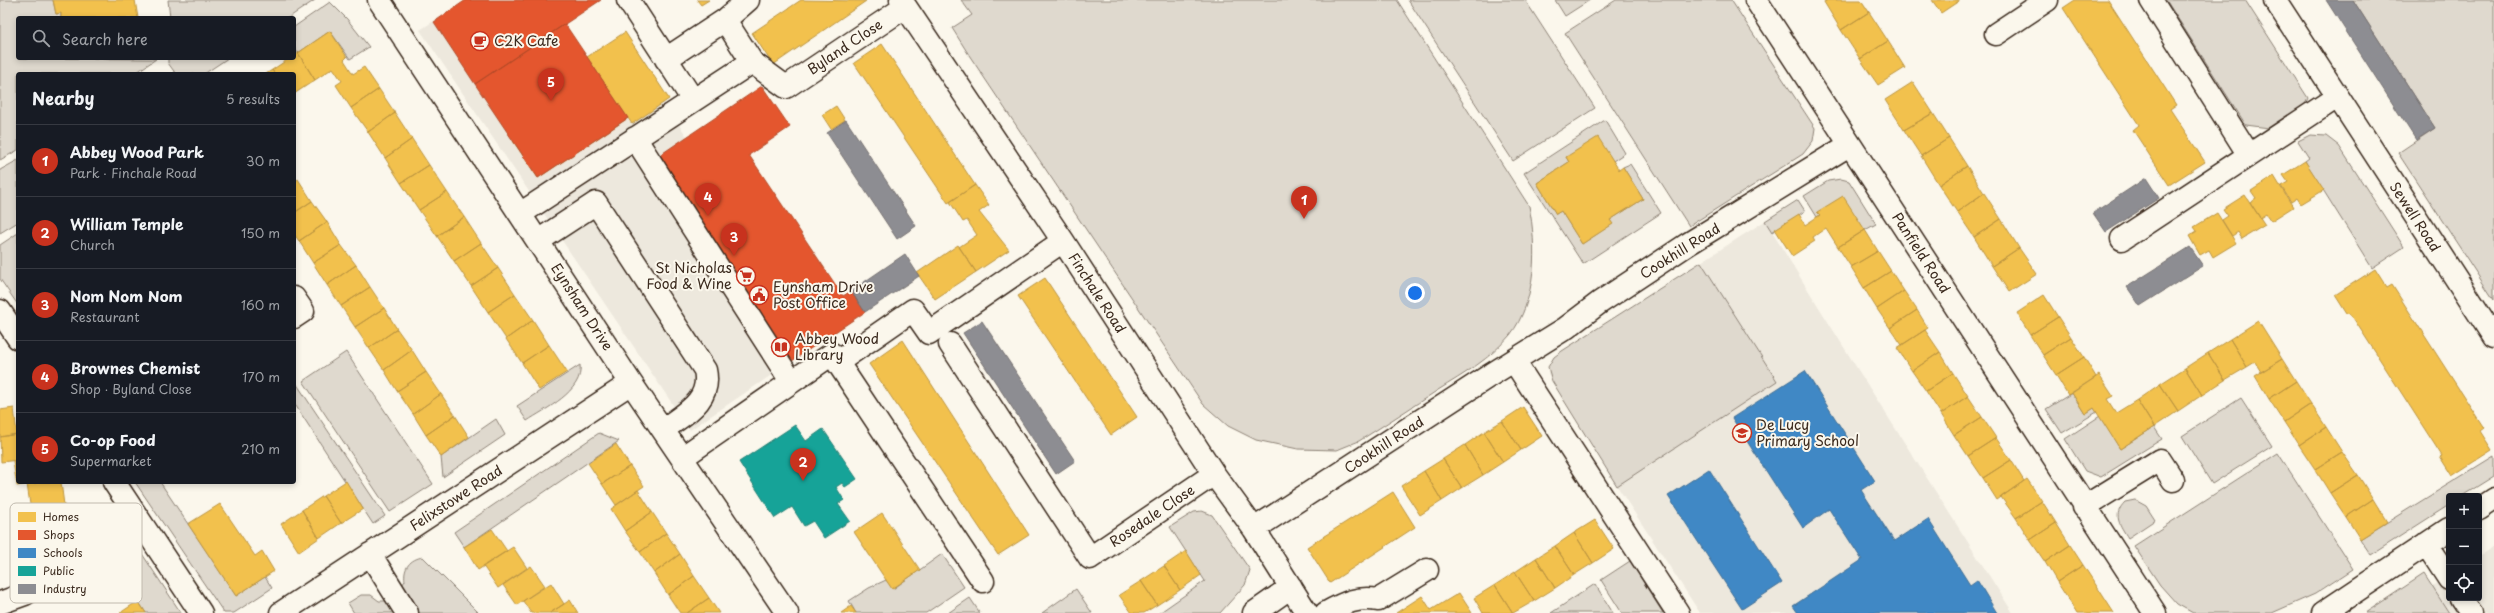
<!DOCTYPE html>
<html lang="en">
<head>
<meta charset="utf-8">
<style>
	body { margin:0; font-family:"Playpen Sans",sans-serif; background:#242831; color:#f1f3f6 }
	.controls { position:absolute; right:12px; bottom:12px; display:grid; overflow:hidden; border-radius:4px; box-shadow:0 2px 6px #0003 }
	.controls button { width:36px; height:36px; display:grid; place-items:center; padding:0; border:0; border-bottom:1px solid #363941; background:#171b24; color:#f1f3f6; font:20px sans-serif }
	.you { position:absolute; left:1415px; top:293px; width:14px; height:14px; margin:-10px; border:3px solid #fff; border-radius:50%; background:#1a73e8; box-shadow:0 0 0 6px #1a73e833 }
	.badge { display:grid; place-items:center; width:26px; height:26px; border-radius:50%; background:#c8321e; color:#fff; font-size:13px; font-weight:700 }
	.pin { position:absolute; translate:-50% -33px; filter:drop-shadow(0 1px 2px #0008) }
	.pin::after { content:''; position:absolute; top:21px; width:14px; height:12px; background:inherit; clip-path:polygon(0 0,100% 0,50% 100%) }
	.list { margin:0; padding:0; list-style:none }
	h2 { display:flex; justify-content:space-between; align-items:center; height:52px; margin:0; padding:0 16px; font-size:17px }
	h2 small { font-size:13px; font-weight:400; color:#9ea1a6 }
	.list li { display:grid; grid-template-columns:26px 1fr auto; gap:12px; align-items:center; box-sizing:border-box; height:72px; padding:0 16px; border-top:1px solid #363941 }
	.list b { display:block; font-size:15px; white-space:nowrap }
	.list p { margin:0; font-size:13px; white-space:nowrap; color:#9ea1a6 }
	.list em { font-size:13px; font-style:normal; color:#9ea1a6 }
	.icon { flex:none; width:22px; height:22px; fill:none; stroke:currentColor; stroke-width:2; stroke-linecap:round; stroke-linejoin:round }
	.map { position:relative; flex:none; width:2494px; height:613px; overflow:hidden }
	.search { position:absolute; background:#171b24; box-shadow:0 2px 6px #0003; left:16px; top:16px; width:280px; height:44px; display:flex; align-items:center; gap:10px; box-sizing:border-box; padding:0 14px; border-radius:4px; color:#9ea1a6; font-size:15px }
	.panel { position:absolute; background:#171b24; box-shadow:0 2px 6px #0003; left:16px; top:72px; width:280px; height:412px; border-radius:4px }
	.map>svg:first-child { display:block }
	.built { fill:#ede8dd }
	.green { fill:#dfd9ce; stroke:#8d8276 }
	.homes { fill:#f2c14e; stroke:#bb9440 }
	.shops { fill:#e4572e; stroke:#b14a29 }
	.schools { fill:#3f88c5; stroke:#3e6c93 }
	.public { fill:#17a398; stroke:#227f73 }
	.industry { fill:#8d8d92; stroke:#746f6f }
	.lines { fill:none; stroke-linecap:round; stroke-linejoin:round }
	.minor-casing { stroke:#3b2a1e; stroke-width:25 }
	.minor { stroke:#fbf7ec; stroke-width:22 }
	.labels { text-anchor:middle; stroke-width:4; stroke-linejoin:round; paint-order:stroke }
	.poi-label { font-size:14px; fill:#3b2a1e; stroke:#fbf7ec; text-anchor:start }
	.street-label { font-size:14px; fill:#3b2a1e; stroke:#fbf7ec }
	.key { fill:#fbf7ec; stroke:#c1baae; stroke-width:1 }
	.key-label { font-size:11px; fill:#3b2a1e }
</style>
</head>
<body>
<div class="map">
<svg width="2494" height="613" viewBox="0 0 2494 613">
	<rect width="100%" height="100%" fill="#fbf7ec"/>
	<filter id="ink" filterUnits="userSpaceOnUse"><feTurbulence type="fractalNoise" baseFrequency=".025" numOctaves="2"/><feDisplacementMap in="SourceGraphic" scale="8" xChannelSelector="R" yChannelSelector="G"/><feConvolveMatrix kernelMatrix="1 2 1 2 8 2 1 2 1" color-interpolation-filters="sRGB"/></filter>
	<g filter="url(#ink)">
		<path class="built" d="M 466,0 L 512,0 L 540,40 L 565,24 L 631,124 L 664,102 L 822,341 L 690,430 L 420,30 Z
			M 1765,221 L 1860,373 L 2013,613 L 1700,613 L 1617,486 L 1552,381 L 1548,373 L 1550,362 L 1562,351 Z
			M 2494,546 L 2494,613 L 2449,613 L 2432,586 L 2449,575 L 2449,598 L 2479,598 L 2479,556 Z"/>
		<path class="green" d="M 0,0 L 53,0 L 56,14 L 61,13 L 61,18 L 18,18 L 18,58 L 156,59 L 134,74 L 18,74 L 18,150 L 0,160 Z
			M 168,0 L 315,0 L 288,18 L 170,18 Z
			M 961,0 L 1397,0 L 1529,206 C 1537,246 1537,301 1510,335 C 1490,359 1464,374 1438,390 C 1412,407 1386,424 1359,441 L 1337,450 L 1298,449 L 1256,440 L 1228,426 L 1203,404 L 969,55 L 952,28 L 972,15 Z
			M 1408,0 L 1525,0 L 1595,108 L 1513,161 Z
			M 1555,0 L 1590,0 L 1565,16 Z
			M 1616,0 L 1731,0 L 1815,128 L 1813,141 L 1803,154 L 1689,226 L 1565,33 Z
			M 2166,0 L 2245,0 L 2308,98 L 2304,107 L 2269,128 L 2246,125 Z
			M 2353,0 L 2494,0 L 2494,300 L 2398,153 L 2435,128 Z
			M 330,2 L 347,19 L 369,47 L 350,59 L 330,31 L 298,53 L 294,47 L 294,27 Z
			M 168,58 L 228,58 L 204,74 L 176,74 L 168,63 Z
			M 1605,120 L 1625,153 L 1613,161 L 1566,157 L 1569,162 L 1537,183 L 1556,214 L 1561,211 L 1582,244 L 1612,224 L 1610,220 L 1643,199 L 1623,167 L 1630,164 L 1661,213 L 1583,264 L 1524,173 Z
			M 2310,135 L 2326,136 L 2339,146 L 2404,247 L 2372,268 L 2305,161 L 2309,158 L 2298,141 Z
			M 18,160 L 18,222 L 0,233 L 0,170 Z
			M 1841,179 L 1849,181 L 1876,224 L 1865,230 L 1818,212 L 1820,215 L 1817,217 L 1804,196 L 1828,181 Z
			M 1798,200 L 1805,211 L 1772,232 L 1765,221 Z
			M 18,233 L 18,305 L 0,279 L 0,245 Z
			M 1701,262 L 1777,381 L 1617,486 L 1552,381 L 1548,367 L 1554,357 L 1562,351 Z
			M 346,352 L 433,484 L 390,512 L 303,381 Z
			M 580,365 C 584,391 545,409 527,421 L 517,406 Z
			M 294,380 L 385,516 L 373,524 L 294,403 Z
			M 2072,393 L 2085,414 L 2094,408 L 2097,412 L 2062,433 L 2046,409 Z
			M 2241,398 L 2272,446 L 2212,484 L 2182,436 Z
			M 2100,416 L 2120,449 L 2154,427 L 2162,439 L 2101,477 L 2085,471 L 2065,439 Z
			M 496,419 L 505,435 L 443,477 L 441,457 Z
			M 599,433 L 619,441 L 464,547 L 454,532 Z
			M 2278,453 L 2353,569 L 2315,594 L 2272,613 L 2193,613 L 2177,604 L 2160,585 L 2134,546 Z
			M 2494,456 L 2494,476 L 2462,496 L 2449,496 L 2449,505 L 2371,555 L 2360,539 Z
			M 135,482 L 160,482 L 236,596 L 265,577 L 272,588 L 234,613 L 224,613 Z
			M 2135,500 L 2146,506 L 2155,520 L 2128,538 C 2120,525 2112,515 2125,502 Z
			M 1202,511 L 1212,515 L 1250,570 L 1245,585 L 1220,613 L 1159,613 L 1205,581 L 1170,527 L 1194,512 Z
			M 129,534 L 181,613 L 146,613 L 105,550 Z
			M 942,554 L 964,587 L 926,613 L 856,613 L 849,601 L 869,588 L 886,580 L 893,589 Z
			M 423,557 L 479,613 L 419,613 L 402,585 L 405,581 C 403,568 410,559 423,557 Z
			M 1630,561 L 1663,613 L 1622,613 L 1601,580 Z
			M 2424,574 L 2449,613 L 2365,613 Z
			M 1595,584 L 1613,613 L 1551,613 Z
			M 1076,589 L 1092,613 L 1042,613 Z
			M 361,595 L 371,595 L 379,601 L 386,601 L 395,613 L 354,613 L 348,603 Z
			M 970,598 L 980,613 L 948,613 Z"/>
		<path class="homes" d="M 53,0 L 135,0 L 138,18 L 61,18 L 61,13 L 56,14 Z
			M 697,0 L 709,0 L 701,5 Z
			M 801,0 L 866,1 L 773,65 L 752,33 Z
			M 1828,0 L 1861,0 L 1869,12 L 1841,30 L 1824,2 Z
			M 1932,0 L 1959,0 L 1959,1 L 1941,13 Z
			M 2075,0 L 2108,0 L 2176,105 L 2170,109 L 2205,162 L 2169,185 L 2133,130 L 2139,125 L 2063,8 Z
			M 1869,12 L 1888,41 L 1860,59 L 1841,30 Z
			M 330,31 L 347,57 L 344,60 L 353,74 L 364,67 L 379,89 L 351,108 L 336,85 L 342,81 L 333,68 L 315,80 L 298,53 Z
			M 625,32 L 669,99 L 632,124 L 628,118 L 538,178 L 513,141 L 603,81 L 587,57 Z
			M 1888,41 L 1905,68 L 1878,85 L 1860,59 Z
			M 882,44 L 975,185 L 948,203 L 854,63 Z
			M 298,53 L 315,80 L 294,94 L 294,74 L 275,74 L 272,70 L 290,58 L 294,58 Z
			M 272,70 L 275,74 L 266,74 Z
			M 1913,82 L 1933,113 L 1904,130 L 1885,100 Z
			M 379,89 L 395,113 L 368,132 L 351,108 Z
			M 836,106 L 845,120 L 831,129 L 822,115 Z
			M 395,113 L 412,139 L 385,158 L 368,132 Z
			M 1933,113 L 1949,138 L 1921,156 L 1904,130 Z
			M 1598,137 L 1619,170 L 1623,167 L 1643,199 L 1610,220 L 1613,224 L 1582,244 L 1561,211 L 1556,214 L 1537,183 L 1569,162 L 1566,157 Z
			M 1949,138 L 1967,166 L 1939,185 L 1921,156 Z
			M 412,139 L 429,165 L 401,183 L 385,158 Z
			M 2305,161 L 2324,190 L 2301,204 L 2297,198 L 2291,202 L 2281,186 L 2288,182 L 2283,175 Z
			M 429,165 L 447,192 L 419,210 L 401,183 Z
			M 1967,166 L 1984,193 L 1957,212 L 1939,185 Z
			M 2274,176 L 2293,207 L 2271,221 L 2266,214 L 2260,218 L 2250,202 L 2256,198 L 2251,191 Z
			M 298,179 L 312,201 L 294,213 L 294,182 Z
			M 975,185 L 989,205 L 979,212 L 1009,250 L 976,272 L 959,247 L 977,235 L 967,220 L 963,222 L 950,202 Z
			M 447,192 L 464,217 L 437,236 L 419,210 Z
			M 1984,193 L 2001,219 L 1974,237 L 1957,212 Z
			M 2245,195 L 2265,225 L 2242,239 L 2238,232 L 2232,236 L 2222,220 L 2228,216 L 2223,209 Z
			M 1843,196 L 1865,230 L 1838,247 L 1826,228 L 1813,237 L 1815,241 L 1792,256 L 1775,229 L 1799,214 L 1805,225 L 1820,215 L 1817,212 Z
			M 312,201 L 327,222 L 299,241 L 294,234 L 294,213 Z
			M 2217,213 L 2236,243 L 2213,257 L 2209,250 L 2200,255 L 2189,236 L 2197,231 L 2194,227 Z
			M 464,217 L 481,243 L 454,261 L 437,236 Z
			M 2001,219 L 2019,248 L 1992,266 L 1974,237 Z
			M 327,222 L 341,245 L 313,263 L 299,241 Z
			M 1865,230 L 1878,251 L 1851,267 L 1838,247 Z
			M 481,243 L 498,268 L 471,286 L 454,261 Z
			M 341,245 L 356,265 L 327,285 L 313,263 Z
			M 958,245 L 976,272 L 935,299 L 917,273 Z
			M 2019,248 L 2037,274 L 2009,292 L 1992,266 Z
			M 1878,251 L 1891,271 L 1864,288 L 1851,267 Z
			M 356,265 L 370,287 L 341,306 L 327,285 Z
			M 498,268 L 515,294 L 488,312 L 471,286 Z
			M 2375,269 L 2387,288 L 2392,285 L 2484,428 L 2480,431 L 2492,450 L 2452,476 L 2440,457 L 2442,456 L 2350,313 L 2347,314 L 2335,295 Z
			M 1891,271 L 1904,291 L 1877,309 L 1864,288 Z
			M 1045,278 L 1137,417 L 1111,435 L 1018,296 Z
			M 370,287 L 384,308 L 355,327 L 341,306 Z
			M 1904,291 L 1917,310 L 1890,328 L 1877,309 Z
			M 515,294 L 533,320 L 506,339 L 488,312 Z
			M 2044,295 L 2058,317 L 2030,335 L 2017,313 Z
			M 384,308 L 397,329 L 369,348 L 355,327 Z
			M 1917,310 L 1928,328 L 1902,345 L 1890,328 Z
			M 2058,317 L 2071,337 L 2043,355 L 2030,335 Z
			M 533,320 L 549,345 L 522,363 L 506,339 Z
			M 2258,321 L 2282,359 L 2261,372 L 2255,362 L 2247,367 L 2230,339 Z
			M 397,329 L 412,350 L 384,370 L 369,348 Z
			M 1925,330 L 1940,352 L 1912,371 L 1897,348 Z
			M 2071,337 L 2084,357 L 2056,375 L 2043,355 Z
			M 2230,339 L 2247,367 L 2225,380 L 2208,353 Z
			M 903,340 L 1029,535 L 998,555 L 869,364 Z
			M 549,345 L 567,372 L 539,390 L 522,363 Z
			M 412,350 L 426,372 L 397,391 L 384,370 Z
			M 1940,352 L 1953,373 L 1926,391 L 1912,371 Z
			M 2208,353 L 2225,380 L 2202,395 L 2185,368 Z
			M 2084,357 L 2096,377 L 2068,395 L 2056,375 Z
			M 2282,359 L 2296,381 L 2269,399 L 2255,376 Z
			M 2185,368 L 2202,395 L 2178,411 L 2160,384 Z
			M 426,372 L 441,394 L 413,414 L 397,391 Z
			M 1953,373 L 1968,396 L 1941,414 L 1926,391 Z
			M 2099,375 L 2113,396 L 2107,399 L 2116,413 L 2137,400 L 2154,427 L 2120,449 L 2094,408 L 2085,414 L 2072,393 Z
			M 2296,381 L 2311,404 L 2284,422 L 2269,399 Z
			M 2160,384 L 2178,411 L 2154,427 L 2137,400 Z
			M 441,394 L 455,415 L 426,435 L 413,414 Z
			M 1968,396 L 1982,417 L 1954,435 L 1941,414 Z
			M 2311,404 L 2326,427 L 2299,445 L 2284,422 Z
			M 1523,407 L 1542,436 L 1521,450 L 1502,421 Z
			M 14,408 L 17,434 L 0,437 L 0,410 Z
			M 455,415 L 469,437 L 441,457 L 426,435 Z
			M 1982,417 L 1996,438 L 1968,456 L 1954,435 Z
			M 1502,421 L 1521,450 L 1503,462 L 1484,432 Z
			M 2326,427 L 2342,452 L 2315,469 L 2299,445 Z
			M 1484,432 L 1503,462 L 1483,475 L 1465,445 Z
			M 17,434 L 18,460 L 1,462 L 0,437 Z
			M 1996,438 L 2011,460 L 1983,478 L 1968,456 Z
			M 616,444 L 630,466 L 602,484 L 588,463 Z
			M 1465,445 L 1483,475 L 1462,488 L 1443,459 Z
			M 2342,452 L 2358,475 L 2330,493 L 2315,469 Z
			M 1443,459 L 1462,488 L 1442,501 L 1424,471 Z
			M 18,460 L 18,482 L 40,482 L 17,486 L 13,461 Z
			M 2011,460 L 2024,481 L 1997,500 L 1983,478 Z
			M 630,466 L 644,486 L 616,505 L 602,484 Z
			M 1424,471 L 1442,501 L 1420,515 L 1401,486 Z
			M 2358,475 L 2373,499 L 2346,517 L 2330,493 Z
			M 2027,479 L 2042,501 L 2016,518 L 2001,497 Z
			M 346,481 L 363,509 L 341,523 L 323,496 Z
			M 40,482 L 61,482 L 64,505 L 31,511 L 27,484 Z
			M 638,490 L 652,512 L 625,531 L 611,509 Z
			M 1393,492 L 1415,527 L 1330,583 L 1307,547 Z
			M 323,496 L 341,523 L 319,538 L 302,510 Z
			M 2373,499 L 2387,522 L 2360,539 L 2346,517 Z
			M 2042,501 L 2056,523 L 2030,540 L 2016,518 Z
			M 220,504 L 255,556 L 262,551 L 274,571 L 236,596 L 188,524 Z
			M 302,510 L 319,538 L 299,552 L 281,524 Z
			M 652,512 L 666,533 L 640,552 L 625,531 Z
			M 882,513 L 920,570 L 892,589 L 854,532 Z
			M 1595,520 L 1614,549 L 1593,563 L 1574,533 Z
			M 2056,523 L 2070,545 L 2045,562 L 2030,540 Z
			M 492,529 L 507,551 L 478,570 L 464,547 Z
			M 666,533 L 680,554 L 654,573 L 640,552 Z
			M 1574,533 L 1593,563 L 1574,575 L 1555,546 Z
			M 2070,545 L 2083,565 L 2057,582 L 2045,562 Z
			M 1555,546 L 1574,575 L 1555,588 L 1536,558 Z
			M 513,547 L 527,568 L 498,588 L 483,566 Z
			M 1186,551 L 1201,575 L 1180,590 L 1164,566 Z
			M 680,554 L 694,576 L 668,595 L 654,573 Z
			M 1536,558 L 1555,588 L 1534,601 L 1515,572 Z
			M 2083,565 L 2114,613 L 2077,613 L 2057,582 Z
			M 531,566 L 545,586 L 517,605 L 503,585 Z
			M 1164,566 L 1180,590 L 1157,605 L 1141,581 Z
			M 1515,572 L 1534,601 L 1513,613 L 1495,585 Z
			M 694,576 L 709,598 L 687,613 L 680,613 L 668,595 Z
			M 1141,581 L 1157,605 L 1144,613 L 1132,613 L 1119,595 Z
			M 551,583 L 564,604 L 550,613 L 531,613 L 523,601 Z
			M 1495,585 L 1513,613 L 1483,613 L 1474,598 Z
			M 1459,593 L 1472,613 L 1396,613 L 1422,596 L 1431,610 Z
			M 709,598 L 719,613 L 687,613 Z
			M 570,600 L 578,613 L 550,613 L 564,604 Z
			M 138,601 L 146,613 L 120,613 Z
			M 851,606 L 856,613 L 841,613 Z"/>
		<path class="shops" d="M 466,0 L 601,0 L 475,84 L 434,22 Z
			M 565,24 L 628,118 L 538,178 L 475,84 Z
			M 762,86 L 790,127 L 749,155 L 843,296 L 851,291 L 865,312 L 786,365 L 654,159 Z"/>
		<path class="schools" d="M 1805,371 L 1875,481 L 1861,490 L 1894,541 L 1928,519 L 1970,585 L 1977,580 L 1997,613 L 1798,613 L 1793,606 L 1862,560 L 1829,509 L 1803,528 L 1732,418 Z
			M 1709,469 L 1782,583 L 1742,609 L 1668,496 Z"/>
		<path class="public" d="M 795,425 L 806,441 L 823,429 L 857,479 L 845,487 L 842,483 L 836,487 L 844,500 L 838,504 L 850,521 L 824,538 L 813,521 L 804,526 L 792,507 L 775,518 L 739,462 Z"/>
		<path class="industry" d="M 2326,0 L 2353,0 L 2435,128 L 2416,140 Z
			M 846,120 L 916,226 L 897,239 L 827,133 Z
			M 2146,178 L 2159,198 L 2106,232 L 2093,213 Z
			M 2190,247 L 2203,266 L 2140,306 L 2127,287 Z
			M 905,254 L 919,276 L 865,312 L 851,291 Z
			M 982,321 L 1075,461 L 1056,474 L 963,333 Z"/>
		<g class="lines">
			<g class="minor-casing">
				<path id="minor" d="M 379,0 L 631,383 L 787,613
					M 628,0 L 693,100
					M 901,0 L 1063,241 L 1214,474 L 1254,529 L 1307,613
					M 1756,0 L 2155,613
					M 2151,0 L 2249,155
					M 2275,0 L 2494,337
					M 725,20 L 752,62 L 786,87 L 905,7
					M 1996,34 L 2047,0
					M 666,59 L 725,20 L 748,0
					M 635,138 L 791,381
					M 520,214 L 752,62
					M 2122,239 L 2337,97
					M 538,241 L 596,203 L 705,370 C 712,401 684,414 664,429
					M 294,298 L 303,311 L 294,317
					M 0,311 L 18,338
					M 950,344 L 1090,558 L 1214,474
					M 1514,361 L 1678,613
					M 838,362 L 913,310 L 929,333 L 1063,241
					M 683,457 L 832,354 L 983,581
					M 114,482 L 201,613
					M 2084,507 L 2160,460 L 2173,480
					M 2479,509 L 2494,499
					M 1254,529 L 1489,376 L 1566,328 L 1599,303 L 1688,244 L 1849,145
					M 2426,544 L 2449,579
					M 370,554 L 407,613
					M 2461,598 L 2471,613
					M 0,603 L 25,594 L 138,518
					M 281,613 L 631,383
					M 1254,613 L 1291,587
					M 1326,613 C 1344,603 1358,596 1378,600 L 1427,570
					M 2323,613 L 2449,529"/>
			</g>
			<use href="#minor" class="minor"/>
		</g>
	</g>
	<defs>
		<g id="cafe-ring" transform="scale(1)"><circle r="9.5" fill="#fbf7ec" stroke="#c8321e" stroke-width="1.5"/><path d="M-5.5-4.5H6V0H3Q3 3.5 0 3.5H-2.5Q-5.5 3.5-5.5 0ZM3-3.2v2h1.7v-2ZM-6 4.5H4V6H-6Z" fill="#c8321e"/></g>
		<g id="supermarket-ring" transform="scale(1)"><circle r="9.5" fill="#fbf7ec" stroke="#c8321e" stroke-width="1.5"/><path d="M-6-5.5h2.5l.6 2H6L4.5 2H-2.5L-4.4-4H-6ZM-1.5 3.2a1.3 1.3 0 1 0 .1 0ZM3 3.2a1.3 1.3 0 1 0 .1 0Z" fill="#c8321e"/></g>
		<g id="civic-ring" transform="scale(1)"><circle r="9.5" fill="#fbf7ec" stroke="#c8321e" stroke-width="1.5"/><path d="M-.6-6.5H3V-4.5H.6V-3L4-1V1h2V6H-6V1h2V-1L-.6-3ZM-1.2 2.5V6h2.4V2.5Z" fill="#c8321e"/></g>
		<g id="library-ring" transform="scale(1)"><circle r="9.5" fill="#fbf7ec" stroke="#c8321e" stroke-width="1.5"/><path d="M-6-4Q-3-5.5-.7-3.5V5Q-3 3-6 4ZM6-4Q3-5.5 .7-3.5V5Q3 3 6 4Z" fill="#c8321e"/></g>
		<g id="school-ring" transform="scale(1)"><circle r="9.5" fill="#fbf7ec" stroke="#c8321e" stroke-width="1.5"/><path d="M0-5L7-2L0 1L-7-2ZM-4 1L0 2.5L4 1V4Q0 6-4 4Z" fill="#c8321e"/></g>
	</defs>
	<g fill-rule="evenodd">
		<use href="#cafe-ring" x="480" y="41"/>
		<use href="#supermarket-ring" x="746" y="276"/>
		<use href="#civic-ring" x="759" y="295"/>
		<use href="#library-ring" x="781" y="347"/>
		<use href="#school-ring" x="1742" y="433"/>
	</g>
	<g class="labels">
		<g class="poi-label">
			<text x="494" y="46">C2K Cafe</text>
			<text x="732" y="273" text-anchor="end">St Nicholas<tspan x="732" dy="16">Food &amp; Wine</tspan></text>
			<text x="773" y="292">Eynsham Drive<tspan x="773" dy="16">Post Office</tspan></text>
			<text x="795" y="344">Abbey Wood<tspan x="795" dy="16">Library</tspan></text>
			<text x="1756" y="430">De Lucy<tspan x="1756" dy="16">Primary School</tspan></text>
		</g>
		<g class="street-label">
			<text transform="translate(845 47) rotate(-34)" y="5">Byland Close</text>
			<text transform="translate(2415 217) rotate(57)" y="5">Sewell Road</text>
			<text transform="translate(1680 251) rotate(-32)" y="5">Cookhill Road</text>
			<text transform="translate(1921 253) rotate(57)" y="5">Panfield Road</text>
			<text transform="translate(1097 293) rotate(57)" y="5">Finchale Road</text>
			<text transform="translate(582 307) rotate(57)" y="5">Eynsham Drive</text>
			<text transform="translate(1384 445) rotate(-33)" y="5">Cookhill Road</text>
			<text transform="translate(456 498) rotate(-33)" y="5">Felixstowe Road</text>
			<text transform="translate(1152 516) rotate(-34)" y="5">Rosedale Close</text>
		</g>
	</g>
	<rect x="10" y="503" width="132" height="100" rx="6" class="key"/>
	<rect x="18" y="512" width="18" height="10" fill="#f2c14e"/>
	<rect x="18" y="530" width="18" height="10" fill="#e4572e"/>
	<rect x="18" y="548" width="18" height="10" fill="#3f88c5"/>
	<rect x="18" y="566" width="18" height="10" fill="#17a398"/>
	<rect x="18" y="584" width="18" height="10" fill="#8d8d92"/>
	<g class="key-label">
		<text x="43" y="521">Homes</text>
		<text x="43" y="539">Shops</text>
		<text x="43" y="557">Schools</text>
		<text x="43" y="575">Public</text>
		<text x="43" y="593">Industry</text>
	</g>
</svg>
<div class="controls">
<button>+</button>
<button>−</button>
<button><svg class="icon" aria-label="locate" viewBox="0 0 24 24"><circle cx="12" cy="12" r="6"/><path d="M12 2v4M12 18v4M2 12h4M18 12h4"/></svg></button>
</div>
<div class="you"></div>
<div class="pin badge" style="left:1304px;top:219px">1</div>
<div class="pin badge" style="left:803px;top:481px">2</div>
<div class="pin badge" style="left:734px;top:256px">3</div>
<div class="pin badge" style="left:708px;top:216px">4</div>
<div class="pin badge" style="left:551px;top:101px">5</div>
<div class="search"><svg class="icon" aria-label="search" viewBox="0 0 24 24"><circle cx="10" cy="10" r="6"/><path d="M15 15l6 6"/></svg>Search here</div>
<section class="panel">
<h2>Nearby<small>5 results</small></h2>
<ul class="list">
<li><span class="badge">1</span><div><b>Abbey Wood Park</b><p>Park · Finchale Road</p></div><em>30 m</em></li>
<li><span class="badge">2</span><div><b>William Temple</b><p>Church</p></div><em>150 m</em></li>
<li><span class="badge">3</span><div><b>Nom Nom Nom</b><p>Restaurant</p></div><em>160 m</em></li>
<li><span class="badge">4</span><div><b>Brownes Chemist</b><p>Shop · Byland Close</p></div><em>170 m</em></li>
<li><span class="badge">5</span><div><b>Co-op Food</b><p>Supermarket</p></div><em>210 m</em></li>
</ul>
</section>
</div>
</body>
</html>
